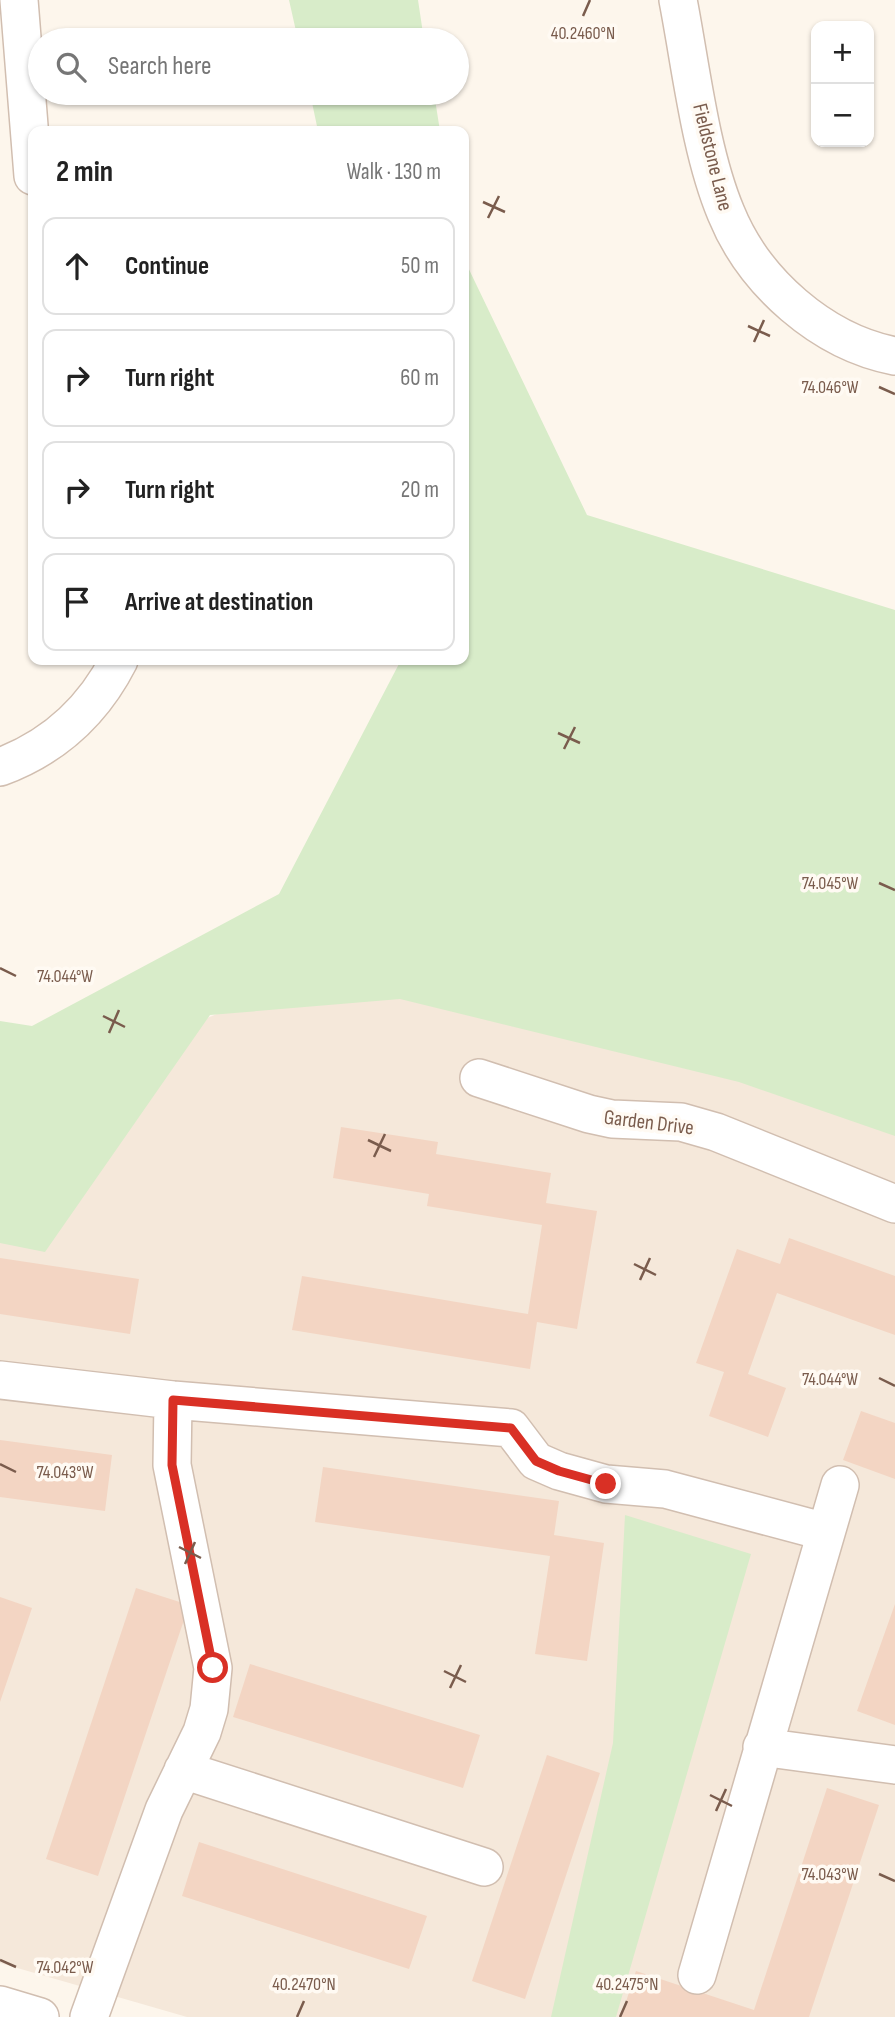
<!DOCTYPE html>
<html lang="en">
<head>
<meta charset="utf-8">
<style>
	body { margin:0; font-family:"Sofia Sans Condensed",sans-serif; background:#f6f6f6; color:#222 }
	.controls { position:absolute; right:21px; top:21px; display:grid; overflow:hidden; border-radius:14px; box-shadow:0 2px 5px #0004 }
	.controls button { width:63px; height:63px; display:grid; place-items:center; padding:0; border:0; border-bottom:2px solid #e0e0e0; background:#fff; color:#222; font:35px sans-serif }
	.stop { position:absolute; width:21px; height:21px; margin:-16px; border:5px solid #d93025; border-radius:50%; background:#fff }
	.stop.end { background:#d93025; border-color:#fff; box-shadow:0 2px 7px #0008 }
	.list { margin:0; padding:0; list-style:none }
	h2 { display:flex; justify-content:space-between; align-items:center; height:91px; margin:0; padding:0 28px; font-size:30px }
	h2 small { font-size:23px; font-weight:400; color:#767676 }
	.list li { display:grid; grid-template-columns:46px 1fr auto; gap:21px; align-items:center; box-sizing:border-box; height:98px; margin:0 14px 14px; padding:0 14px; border:2px solid #e0e0e0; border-radius:14px }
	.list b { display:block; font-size:26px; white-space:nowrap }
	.list em { font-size:23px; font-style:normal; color:#767676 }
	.icon { flex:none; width:38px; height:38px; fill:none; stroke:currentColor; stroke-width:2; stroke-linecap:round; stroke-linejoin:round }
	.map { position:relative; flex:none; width:895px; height:2017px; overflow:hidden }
	.search { position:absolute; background:#fff; box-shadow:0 2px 5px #0004; left:28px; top:28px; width:441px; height:77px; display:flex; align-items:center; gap:18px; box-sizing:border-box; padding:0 24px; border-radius:38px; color:#767676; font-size:26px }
	.panel { position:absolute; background:#fff; box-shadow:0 2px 5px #0004; left:28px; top:126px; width:441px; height:539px; border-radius:14px }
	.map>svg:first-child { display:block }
	.residential { fill:#f5e8da }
	.green { fill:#d8ecc9 }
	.building { fill:#f3d5c3 }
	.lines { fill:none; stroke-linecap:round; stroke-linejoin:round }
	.minor-casing { stroke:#d1beb0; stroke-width:40 }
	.minor { stroke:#fff; stroke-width:37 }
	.route { stroke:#d93025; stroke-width:9 }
	.ticks { fill:none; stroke:#7a5c4d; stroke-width:2.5 }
	.labels { text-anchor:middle; stroke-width:7; stroke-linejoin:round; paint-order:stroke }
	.street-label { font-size:21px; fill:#7a5c4d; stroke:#fffaf3 }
	.ticks-label { font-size:18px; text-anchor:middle; fill:#7a5c4d; stroke:#fffaf3; stroke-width:7; stroke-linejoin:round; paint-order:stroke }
</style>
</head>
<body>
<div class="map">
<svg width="895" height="2017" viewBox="0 0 895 2017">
	<rect width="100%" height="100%" fill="#fdf6ec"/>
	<path class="residential" d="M 895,885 L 895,2017 L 187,2017 L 0,1963 L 0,1085 L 27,1092 L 448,919 Z"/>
	<path class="green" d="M 289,0 L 418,0 L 424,40 L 298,40 Z
		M 310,93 L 434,93 L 440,131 L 318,131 Z
		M 464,259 L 587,515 L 895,610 L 895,1136 L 739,1082 L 400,999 L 210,1015 L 45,1252 L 0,1243 L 0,1021 L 32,1026 L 279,894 L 401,660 L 464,660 Z
		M 625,1515 L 751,1554 L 616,2017 L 551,2017 L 613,1743 Z"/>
	<path class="building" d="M 341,1127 L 438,1142 L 436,1154 L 551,1173 L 546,1203 L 597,1211 L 577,1329 L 537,1322 L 530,1369 L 292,1330 L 302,1276 L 528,1314 L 542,1225 L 427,1206 L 429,1194 L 333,1178 Z
		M 789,1238 L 895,1276 L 895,1335 L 777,1293 L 748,1374 L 786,1388 L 768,1437 L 709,1416 L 724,1372 L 696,1363 L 737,1249 L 780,1264 Z
		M 0,1258 L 139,1279 L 130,1334 L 0,1314 Z
		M 861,1411 L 895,1423 L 895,1479 L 843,1460 Z
		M 0,1440 L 112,1455 L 105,1511 L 0,1497 Z
		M 323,1467 L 559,1501 L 554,1535 L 604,1543 L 587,1661 L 535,1654 L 550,1556 L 315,1522 Z
		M 136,1588 L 189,1605 L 98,1876 L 46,1859 Z
		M 0,1597 L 32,1608 L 0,1702 Z
		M 895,1604 L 895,1725 L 857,1711 Z
		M 250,1664 L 480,1735 L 463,1788 L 233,1717 Z
		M 547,1755 L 600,1773 L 525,1999 L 472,1981 Z
		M 827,1788 L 879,1805 L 809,2017 L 621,2017 L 636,1971 L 754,2010 Z
		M 199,1842 L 427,1916 L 409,1969 L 182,1896 Z"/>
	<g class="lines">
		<g class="minor-casing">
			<path id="minor" d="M 19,0 L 33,176
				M 678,0 C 691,67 700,151 726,213 C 754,282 822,342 895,356
				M 0,767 C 54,747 93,711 119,660
				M 479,1078 L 589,1114 L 612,1119 L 681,1122 L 716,1132 L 895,1204
				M 0,1380 L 173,1400 L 511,1428 L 536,1461 L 559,1471 L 606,1484 L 665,1489 L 826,1532
				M 762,1747 L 895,1765
				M 183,1770 L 484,1867
				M 697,1975 L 840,1485
				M 0,2005 L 40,2017
				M 89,2017 L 164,1810 L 202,1732 L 209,1709 L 213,1668 L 172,1465 L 173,1400"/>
		</g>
		<use href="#minor" class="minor"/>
	</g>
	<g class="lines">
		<path class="route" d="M 213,1668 L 172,1465 L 173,1400 L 511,1428 L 536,1461 L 559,1471 L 606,1484"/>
	</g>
	<path class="ticks" d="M 583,16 L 590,0M 483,202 L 505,212M 488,218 L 499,196M 748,326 L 770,336M 754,342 L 764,320M 879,387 L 895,394M 558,733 L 580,743M 564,749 L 575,727M 879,883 L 895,890M 0,968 L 16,976M 103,1016 L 125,1027M 109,1033 L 119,1010M 368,1140 L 391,1151M 374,1157 L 385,1134M 634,1264 L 656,1275M 640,1280 L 650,1258M 879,1378 L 895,1386M 0,1464 L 16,1472M 179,1547 L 201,1558M 185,1564 L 195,1542M 444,1671 L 466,1682M 450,1688 L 461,1665M 710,1795 L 732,1806M 716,1811 L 726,1789M 879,1874 L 895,1881M 0,1960 L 16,1967M 297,2017 L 304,2001M 620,2017 L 627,2001"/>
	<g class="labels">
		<g class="street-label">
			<text transform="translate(713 157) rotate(76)" y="7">Fieldstone Lane</text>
			<text transform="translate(649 1122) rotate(7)" y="7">Garden Drive</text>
		</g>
	</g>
	<g class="ticks-label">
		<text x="583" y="39">40.2460°N</text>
		<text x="830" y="393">74.046°W</text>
		<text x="830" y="889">74.045°W</text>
		<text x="65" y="982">74.044°W</text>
		<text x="830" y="1385">74.044°W</text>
		<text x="65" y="1478">74.043°W</text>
		<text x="830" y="1880">74.043°W</text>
		<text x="65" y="1973">74.042°W</text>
		<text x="304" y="1990">40.2470°N</text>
		<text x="627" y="1990">40.2475°N</text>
	</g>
</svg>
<div class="controls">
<button>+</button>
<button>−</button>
</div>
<div class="stop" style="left:213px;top:1668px"></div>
<div class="stop end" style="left:606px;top:1484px"></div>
<div class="search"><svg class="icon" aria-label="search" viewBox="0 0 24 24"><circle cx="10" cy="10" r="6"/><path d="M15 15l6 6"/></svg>Search here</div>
<section class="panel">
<h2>2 min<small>Walk · 130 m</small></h2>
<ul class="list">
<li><svg class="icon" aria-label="ahead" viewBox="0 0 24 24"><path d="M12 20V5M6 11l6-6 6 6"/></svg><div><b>Continue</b></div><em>50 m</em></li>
<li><svg class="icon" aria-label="right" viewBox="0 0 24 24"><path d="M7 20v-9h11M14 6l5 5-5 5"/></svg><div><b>Turn right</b></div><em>60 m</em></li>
<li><svg class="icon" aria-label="right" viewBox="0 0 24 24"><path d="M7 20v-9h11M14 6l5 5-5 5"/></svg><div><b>Turn right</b></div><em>20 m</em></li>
<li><svg class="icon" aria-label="arrive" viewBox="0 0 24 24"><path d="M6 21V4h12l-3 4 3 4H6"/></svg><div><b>Arrive at destination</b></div></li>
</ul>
</section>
</div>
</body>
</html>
